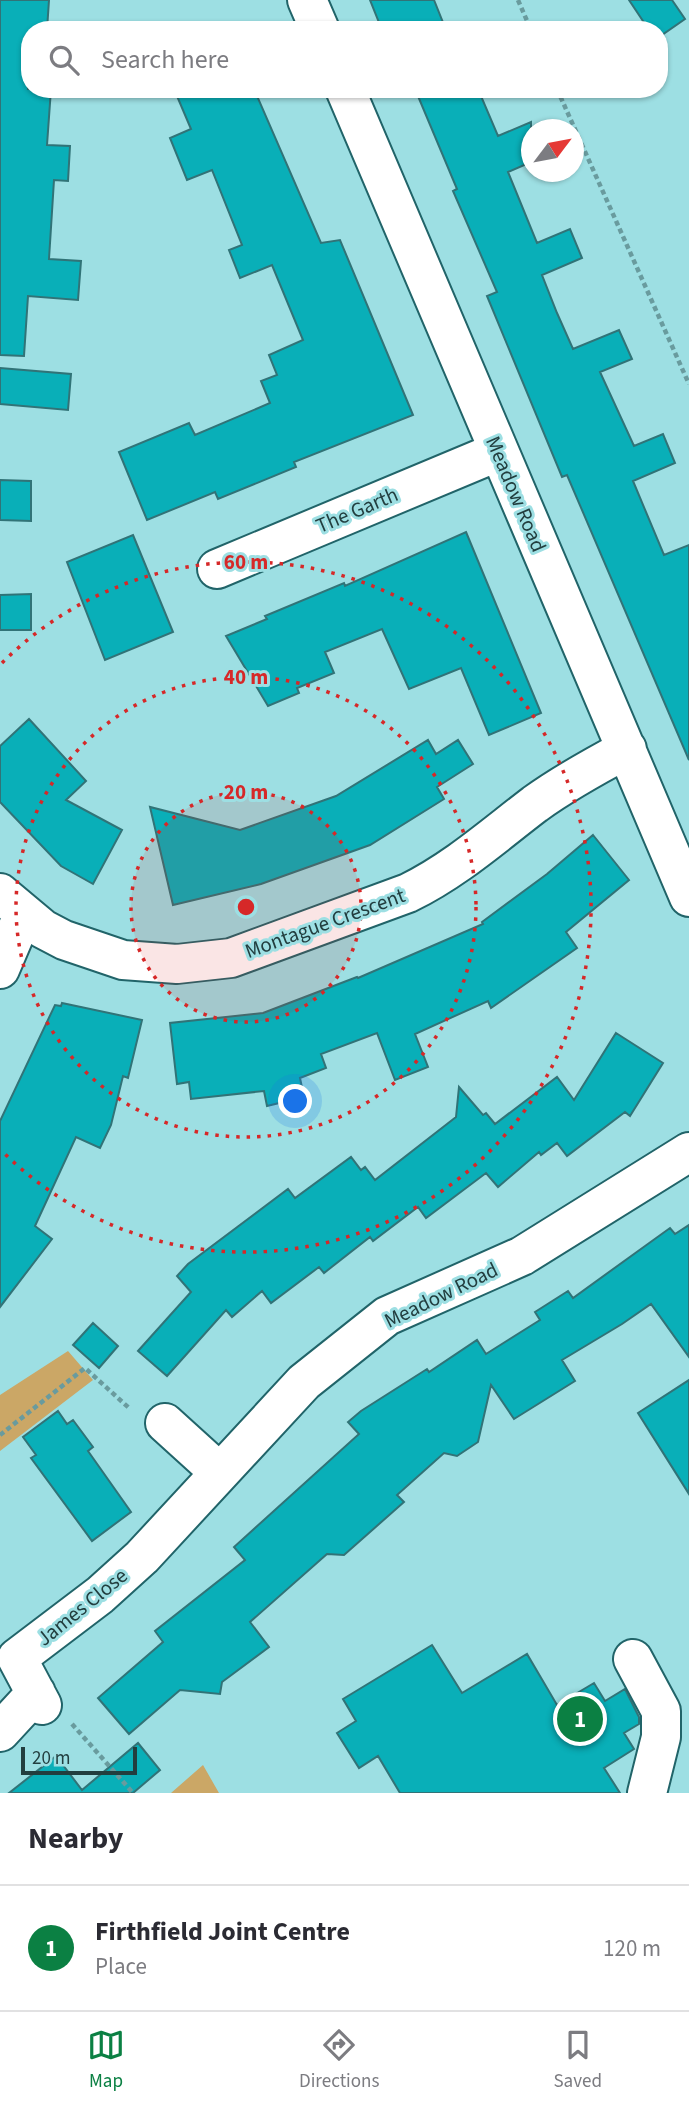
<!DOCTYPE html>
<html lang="en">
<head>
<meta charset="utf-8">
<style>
	body { margin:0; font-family:"Source Sans 3",sans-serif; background:#f2f2f3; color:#2b2b33 }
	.compass { position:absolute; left:521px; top:119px; width:63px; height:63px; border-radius:50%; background:#fff; box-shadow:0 2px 5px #0004; rotate:58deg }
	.scale { position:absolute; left:21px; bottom:18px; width:116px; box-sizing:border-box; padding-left:7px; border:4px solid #223e3f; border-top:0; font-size:19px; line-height:24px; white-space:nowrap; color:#223e3f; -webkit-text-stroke:5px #9ddfe3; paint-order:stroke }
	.you { position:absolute; left:296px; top:1102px; width:24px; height:24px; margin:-18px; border:5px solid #fff; border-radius:50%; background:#1a73e8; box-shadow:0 0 0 10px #1a73e833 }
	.badge { display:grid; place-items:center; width:46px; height:46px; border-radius:50%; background:#0b8043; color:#fff; font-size:23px; font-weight:700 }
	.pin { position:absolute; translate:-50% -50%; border:4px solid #fff; box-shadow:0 2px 7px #0006 }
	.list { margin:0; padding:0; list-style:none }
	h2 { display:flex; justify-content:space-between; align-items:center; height:91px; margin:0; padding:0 28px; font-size:30px }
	h2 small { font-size:23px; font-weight:400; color:#7c7c81 }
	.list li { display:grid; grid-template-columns:46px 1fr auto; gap:21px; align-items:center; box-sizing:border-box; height:126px; padding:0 28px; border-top:2px solid #e1e1e2 }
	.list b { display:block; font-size:26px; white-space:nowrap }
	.list p { margin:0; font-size:23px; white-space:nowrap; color:#7c7c81 }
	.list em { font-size:23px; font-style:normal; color:#7c7c81 }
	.icon { flex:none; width:38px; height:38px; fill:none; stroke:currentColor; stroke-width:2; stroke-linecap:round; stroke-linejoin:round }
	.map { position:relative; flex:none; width:689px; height:1793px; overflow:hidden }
	.search { position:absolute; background:#fff; box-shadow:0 2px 5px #0004; left:21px; right:21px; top:21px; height:77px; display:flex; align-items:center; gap:18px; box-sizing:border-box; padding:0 24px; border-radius:28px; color:#7c7c81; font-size:26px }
	.sheet { height:217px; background:#fff }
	nav { display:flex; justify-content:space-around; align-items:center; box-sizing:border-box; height:98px; border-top:2px solid #e1e1e2; background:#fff; font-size:19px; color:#7c7c81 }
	nav a { display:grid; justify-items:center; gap:4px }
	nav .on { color:#0b8043 }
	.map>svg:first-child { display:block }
	.green { fill:#cba766 }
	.building { fill:#09afb8; stroke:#317377; stroke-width:2 }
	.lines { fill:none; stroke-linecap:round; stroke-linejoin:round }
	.minor-casing { stroke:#216469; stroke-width:42 }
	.path { stroke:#699b9e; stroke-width:4.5; stroke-dasharray:5 3.5; stroke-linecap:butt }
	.minor { stroke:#fff; stroke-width:38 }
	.ring { fill:none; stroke:#d62828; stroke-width:3.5; stroke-dasharray:3.5 7 }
	.labels { text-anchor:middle; stroke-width:6; stroke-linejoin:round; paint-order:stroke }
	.street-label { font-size:21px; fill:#223e3f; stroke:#9ddfe3 }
	.centre { fill:#d62828; stroke:#9ddfe3; stroke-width:3.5 }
	.ring-label { font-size:21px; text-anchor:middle; font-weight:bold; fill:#d62828; stroke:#9ddfe3; stroke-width:6; stroke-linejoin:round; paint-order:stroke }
</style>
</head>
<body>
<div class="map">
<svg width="689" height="1793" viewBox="0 0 689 1793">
	<rect width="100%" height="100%" fill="#9ddfe3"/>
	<path class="green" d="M 68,1351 L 93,1380 L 0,1451 L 0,1395 Z
		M 203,1765 L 219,1793 L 171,1793 Z"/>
	<path class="building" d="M 0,0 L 49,0 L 47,30 L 30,30 L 28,89 L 51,89 L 47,145 L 70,146 L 68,181 L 54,180 L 49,259 L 81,261 L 78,300 L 28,296 L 24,356 L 0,355 Z
		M 370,0 L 434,0 L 446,30 L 382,30 Z
		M 629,0 L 672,0 L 685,19 L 659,37 L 659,30 L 649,30 Z
		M 174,89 L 254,89 L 321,243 L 340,240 L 413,415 L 294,462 L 296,467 L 218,499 L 215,492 L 147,520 L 119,452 L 189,423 L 195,435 L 270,403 L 261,381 L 277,375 L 269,355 L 303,340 L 272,265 L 240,278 L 229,250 L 242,245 L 212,170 L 187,180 L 170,138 L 191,129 Z
		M 415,89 L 478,89 L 498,136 L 531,122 L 531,162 L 508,172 L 537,243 L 570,229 L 582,258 L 542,275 L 557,313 L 573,349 L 619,330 L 632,359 L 600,372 L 634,446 L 663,434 L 675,463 L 633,481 L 664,555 L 689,545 L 689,760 L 567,475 L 562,477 L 487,296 L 497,292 L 453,191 L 457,189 Z
		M 0,368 L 71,374 L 68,410 L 0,404 Z
		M 0,480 L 31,481 L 31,521 L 0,520 Z
		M 466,532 L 541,713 L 489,735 L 461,668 L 409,689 L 382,629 L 325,652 L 334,673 L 297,688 L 299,693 L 268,706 L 226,636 L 267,619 L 265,616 L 344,583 L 345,586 Z
		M 133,535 L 173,632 L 105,660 L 67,562 Z
		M 31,594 L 31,630 L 0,630 L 0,595 Z
		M 29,719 L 86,781 L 66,800 L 122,830 L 93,884 L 61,866 L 0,802 L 0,746 Z
		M 428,740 L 436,754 L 458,740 L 473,764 L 437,787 L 444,799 L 370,845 L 261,884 L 173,905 L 150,807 L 240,830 L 336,796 Z
		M 593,835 L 629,880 L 566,932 L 577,948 L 491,1008 L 488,1001 L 415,1034 L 428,1067 L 395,1080 L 377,1033 L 321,1054 L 326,1068 L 300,1078 L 304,1097 L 267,1106 L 264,1091 L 191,1099 L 189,1082 L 177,1084 L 170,1023 L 263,1013 L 357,977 L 358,978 L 483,924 L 482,922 L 547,874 Z
		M 62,1003 L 142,1020 L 128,1078 L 123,1076 L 111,1125 L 100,1148 L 76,1137 L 35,1226 L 52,1239 L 0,1307 L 0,1121 L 55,1005 L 61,1006 Z
		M 616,1033 L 663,1063 L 630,1116 L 625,1112 L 567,1156 L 557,1143 L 541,1155 L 539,1152 L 498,1187 L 486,1173 L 426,1218 L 418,1207 L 373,1241 L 370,1237 L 324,1273 L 319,1267 L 271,1303 L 262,1291 L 232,1317 L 226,1310 L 167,1376 L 138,1351 L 191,1292 L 177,1276 L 188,1264 L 288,1189 L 295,1198 L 351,1157 L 361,1170 L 365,1167 L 375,1180 L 456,1117 L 459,1087 L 483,1115 L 486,1113 L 495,1124 L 557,1077 L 574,1100 Z
		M 689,1225 L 689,1357 L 651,1304 L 622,1324 L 562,1360 L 575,1381 L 514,1419 L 491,1385 L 478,1442 L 457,1456 L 444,1453 L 397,1495 L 404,1502 L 344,1555 L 327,1554 L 250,1622 L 269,1647 L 222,1682 L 220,1694 L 180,1690 L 129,1734 L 98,1698 L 163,1642 L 155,1631 L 245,1560 L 234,1547 L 359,1434 L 348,1422 L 361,1411 L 427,1369 L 429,1372 L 477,1340 L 486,1354 L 540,1320 L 535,1312 L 568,1291 L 573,1298 L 670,1228 L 675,1234 Z
		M 93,1323 L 118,1346 L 99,1368 L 73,1345 Z
		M 689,1380 L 689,1494 L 638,1413 Z
		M 58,1411 L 67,1424 L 73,1420 L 93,1447 L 88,1451 L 131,1512 L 92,1541 L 31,1458 L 36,1455 L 23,1437 Z
		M 432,1645 L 462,1693 L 527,1654 L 557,1705 L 594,1683 L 605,1701 L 625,1689 L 639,1717 L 639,1724 L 624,1733 L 634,1749 L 604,1768 L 620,1793 L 400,1793 L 378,1756 L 359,1768 L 337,1733 L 356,1721 L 343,1699 Z
		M 138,1743 L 160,1770 L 133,1793 L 9,1793 L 56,1756 L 82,1790 Z"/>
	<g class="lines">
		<g class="minor-casing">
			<path id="minor" d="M 307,0 L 320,30
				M 345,89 L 689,897
				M 217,569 L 497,452
				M 0,893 L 43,929 L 64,940 L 123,960 L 177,964 L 231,958 L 408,893 C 455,870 493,836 535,804 C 564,783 595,766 627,749
				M 0,969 L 23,915
				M 165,1423 L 219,1472
				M 633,1659 L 661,1711 L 661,1737 L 647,1793
				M 42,1705 L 17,1658 L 100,1595 L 142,1557 L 304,1382 L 387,1316 L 522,1256 L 689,1152
				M 0,1732 L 36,1693"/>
		</g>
		<path class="path" d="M 518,0 L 531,30
			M 557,89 L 689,384
			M 0,1435 L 85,1368 L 129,1408
			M 72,1724 L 133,1793"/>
		<use href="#minor" class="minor"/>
	</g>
	<circle cx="246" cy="907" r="115" fill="#d62828" fill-opacity=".12"/>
	<g class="ring">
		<circle cx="246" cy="907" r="115"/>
		<circle cx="246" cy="907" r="230"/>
		<path d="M2 663A345 345 0 1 1 2 1151"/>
	</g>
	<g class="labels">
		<g class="street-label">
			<text transform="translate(516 494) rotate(67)" y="7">Meadow Road</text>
			<text transform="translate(357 510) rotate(-23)" y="7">The Garth</text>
			<text transform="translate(325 923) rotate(-20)" y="7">Montague Crescent</text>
			<text transform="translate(441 1295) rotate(-26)" y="7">Meadow Road</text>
			<text transform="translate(82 1607) rotate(-39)" y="7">James Close</text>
		</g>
	</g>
	<circle cx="246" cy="907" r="10" class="centre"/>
	<g class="ring-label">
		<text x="246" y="569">60 m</text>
		<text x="246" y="684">40 m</text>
		<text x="246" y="799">20 m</text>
	</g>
</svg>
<svg class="compass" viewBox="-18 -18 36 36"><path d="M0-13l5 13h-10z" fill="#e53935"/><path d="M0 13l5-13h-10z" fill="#7c7c81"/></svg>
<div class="scale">20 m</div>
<div class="you"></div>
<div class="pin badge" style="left:580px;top:1719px">1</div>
<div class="search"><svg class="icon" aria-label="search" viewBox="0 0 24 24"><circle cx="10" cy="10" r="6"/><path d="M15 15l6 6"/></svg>Search here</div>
</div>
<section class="sheet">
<h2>Nearby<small></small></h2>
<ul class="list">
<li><span class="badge">1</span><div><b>Firthfield Joint Centre</b><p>Place</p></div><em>120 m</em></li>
</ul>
</section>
<nav>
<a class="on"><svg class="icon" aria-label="map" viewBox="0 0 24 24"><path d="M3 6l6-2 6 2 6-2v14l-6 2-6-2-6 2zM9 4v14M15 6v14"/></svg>Map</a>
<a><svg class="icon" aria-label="directions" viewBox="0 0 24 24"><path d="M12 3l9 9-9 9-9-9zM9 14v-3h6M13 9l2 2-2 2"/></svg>Directions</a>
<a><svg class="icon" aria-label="saved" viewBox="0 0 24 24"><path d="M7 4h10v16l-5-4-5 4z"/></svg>Saved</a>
</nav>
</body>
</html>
